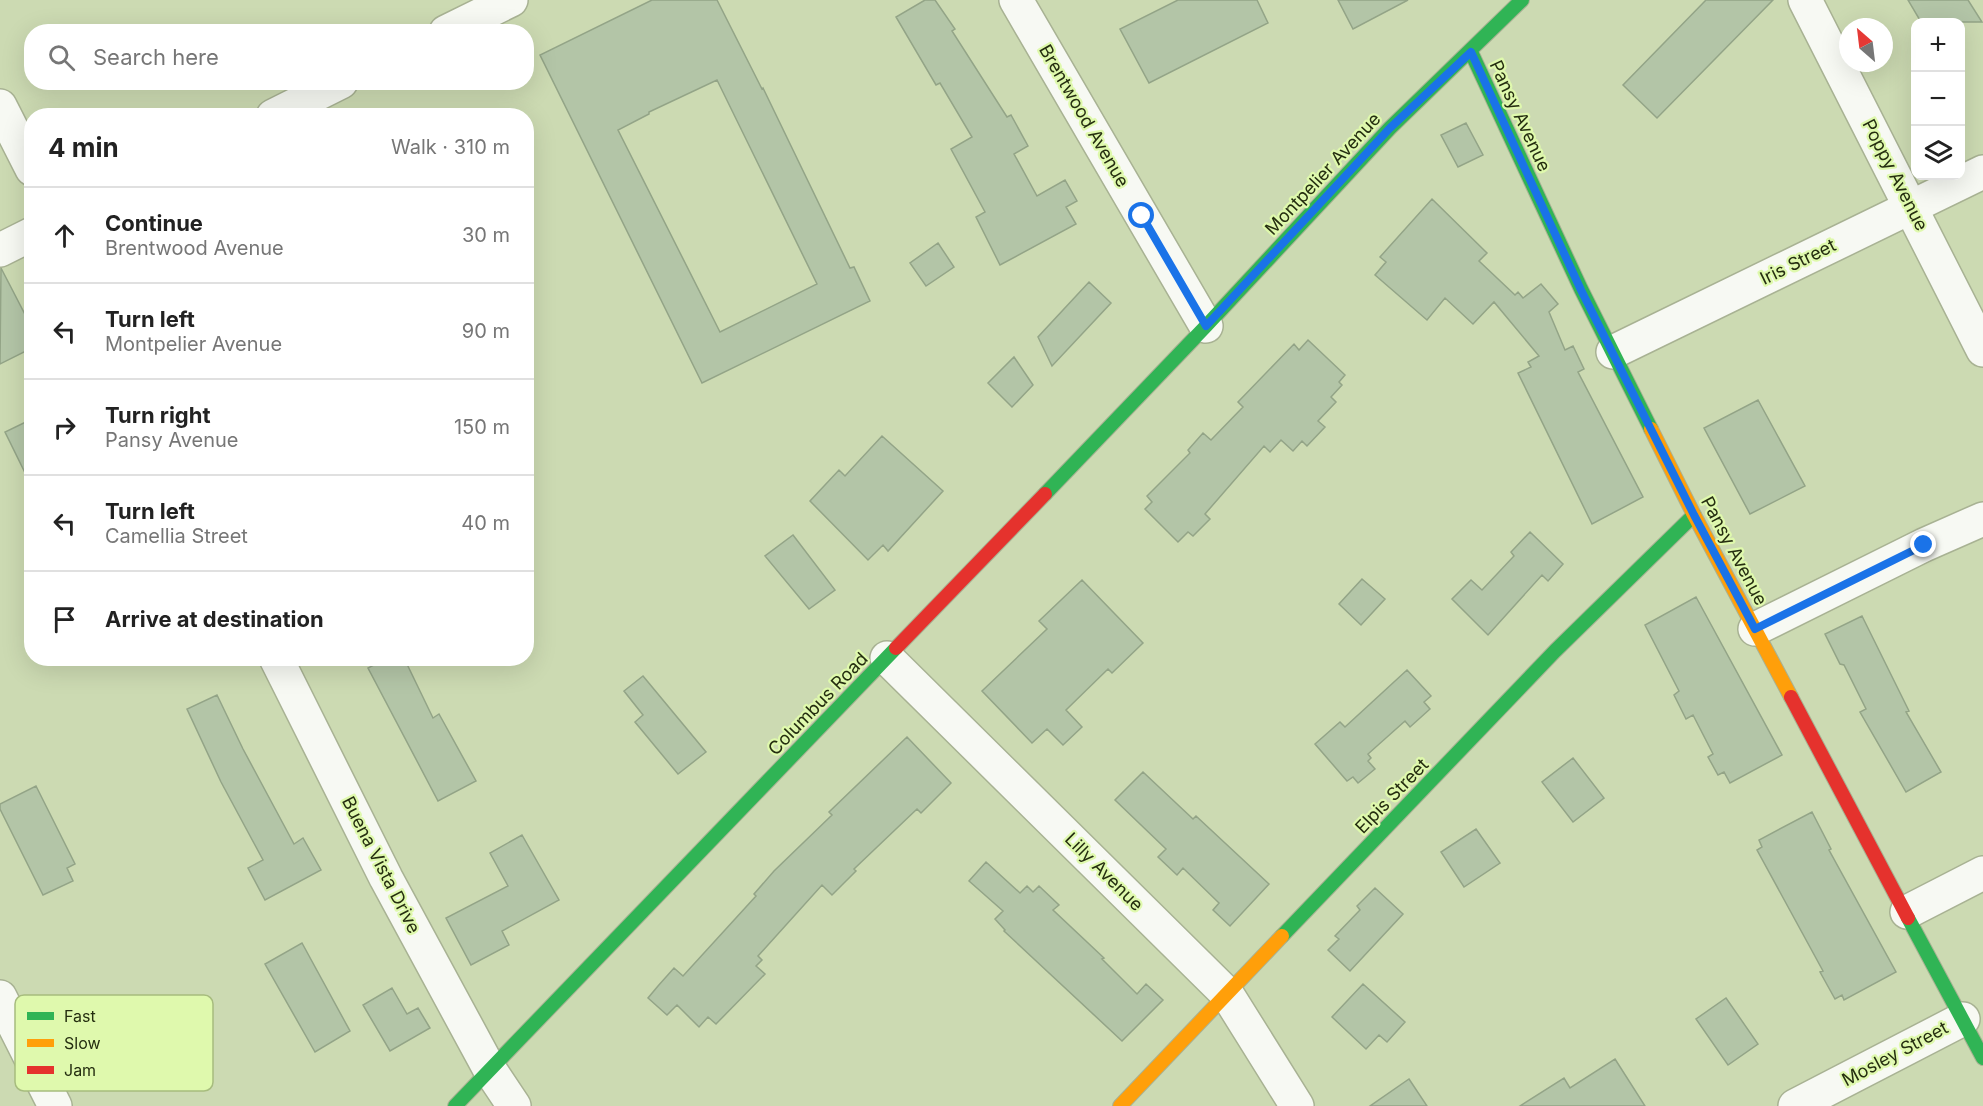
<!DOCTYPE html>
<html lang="en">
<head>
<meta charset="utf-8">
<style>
	body { margin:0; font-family:Inter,sans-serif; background:#f2f2f2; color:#222 }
	.controls { position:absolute; right:18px; top:18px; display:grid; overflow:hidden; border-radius:12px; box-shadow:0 6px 24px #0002 }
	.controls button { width:54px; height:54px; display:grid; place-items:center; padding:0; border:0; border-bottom:2px solid #e0e0e0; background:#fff; color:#222; font:30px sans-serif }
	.compass { position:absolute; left:1839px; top:18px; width:54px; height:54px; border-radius:50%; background:#fff; box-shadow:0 6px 24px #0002; rotate:332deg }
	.stop { position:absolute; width:18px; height:18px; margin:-14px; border:4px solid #1a73e8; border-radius:50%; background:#fff }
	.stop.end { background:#1a73e8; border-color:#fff; box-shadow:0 2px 6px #0008 }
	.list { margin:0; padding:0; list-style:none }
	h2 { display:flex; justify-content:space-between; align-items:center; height:78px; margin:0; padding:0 24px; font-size:26px }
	h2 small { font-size:20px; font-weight:400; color:#767676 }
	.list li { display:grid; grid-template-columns:39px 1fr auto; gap:18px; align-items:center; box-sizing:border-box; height:96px; padding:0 24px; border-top:2px solid #e0e0e0 }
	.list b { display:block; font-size:22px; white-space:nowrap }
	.list p { margin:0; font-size:20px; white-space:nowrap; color:#767676 }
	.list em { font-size:20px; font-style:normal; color:#767676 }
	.icon { flex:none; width:33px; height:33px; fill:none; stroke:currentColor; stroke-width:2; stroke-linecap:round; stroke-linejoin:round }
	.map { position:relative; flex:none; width:1983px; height:1106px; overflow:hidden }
	.search { position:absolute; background:#fff; box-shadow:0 6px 24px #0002; left:24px; top:24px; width:510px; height:66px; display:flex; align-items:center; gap:15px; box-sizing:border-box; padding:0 21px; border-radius:24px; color:#767676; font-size:22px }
	.panel { position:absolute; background:#fff; box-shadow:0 6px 24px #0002; left:24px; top:108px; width:510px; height:558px; border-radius:24px }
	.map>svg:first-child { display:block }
	.building { fill:#b3c5a7; stroke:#93a487; stroke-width:1.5; fill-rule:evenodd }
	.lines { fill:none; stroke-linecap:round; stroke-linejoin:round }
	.street-casing { stroke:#a8b293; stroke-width:36 }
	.fast-casing { stroke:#a8b293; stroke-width:16 }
	.slow-casing { stroke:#a8b293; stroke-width:16 }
	.jam-casing { stroke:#a8b293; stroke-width:16 }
	.street { stroke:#f7f9f3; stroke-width:33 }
	.fast { stroke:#30b455; stroke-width:14 }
	.slow { stroke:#ff9f0a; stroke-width:14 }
	.jam { stroke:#e5322d; stroke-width:14 }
	.route { stroke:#1a73e8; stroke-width:8 }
	.labels { text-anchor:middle; stroke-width:4.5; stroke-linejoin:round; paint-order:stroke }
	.street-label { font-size:18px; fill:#252e10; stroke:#dff9ad }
	.key { fill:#dff9ad; stroke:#a7bc7e; stroke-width:1.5 }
	.key-label { font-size:16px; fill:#252e10 }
</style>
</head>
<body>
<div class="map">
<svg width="1983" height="1106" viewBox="0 0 1983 1106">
	<rect width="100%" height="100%" fill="#ccdab2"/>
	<path class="building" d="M 652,0 L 717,0 L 762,89 L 763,88 L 850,268 L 854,267 L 870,301 L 702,383 L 540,55 ZM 717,80 L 817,284 L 720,332 L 618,130 L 649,114 L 649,112 Z
		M 925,0 L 935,0 L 955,29 L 952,31 L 1007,117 L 1011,115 L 1028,146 L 1014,154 L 1037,196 L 1065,180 L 1077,201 L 1066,207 L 1076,224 L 1000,265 L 976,217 L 985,212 L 951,149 L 972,137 L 940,83 L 936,85 L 896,17 Z
		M 1178,0 L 1257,0 L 1268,23 L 1149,83 L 1120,29 Z
		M 1338,0 L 1408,0 L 1353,29 Z
		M 1706,0 L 1773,0 L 1657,118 L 1623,85 Z
		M 1908,0 L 1968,0 L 1982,22 L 1921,22 Z
		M 1466,123 L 1483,155 L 1458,167 L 1441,135 Z
		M 1432,199 L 1487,253 L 1479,261 L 1515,295 L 1518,292 L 1523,298 L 1541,284 L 1558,304 L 1549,312 L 1565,350 L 1573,346 L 1584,369 L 1578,372 L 1643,497 L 1592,524 L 1518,373 L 1531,367 L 1528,362 L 1539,356 L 1494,302 L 1473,324 L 1445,298 L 1427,320 L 1375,275 L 1386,262 L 1380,257 Z
		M 938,243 L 954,267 L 926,286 L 910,263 Z
		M 1,268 L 32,328 L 32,348 L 0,364 Z
		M 1089,282 L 1111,303 L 1052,366 L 1038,337 Z
		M 1308,340 L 1345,375 L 1339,382 L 1342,385 L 1331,397 L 1336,402 L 1318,421 L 1325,427 L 1307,446 L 1302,441 L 1293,451 L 1281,440 L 1270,452 L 1264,446 L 1205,514 L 1210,519 L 1193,536 L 1188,532 L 1178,542 L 1145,509 L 1152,502 L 1147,496 L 1190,453 L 1188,450 L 1203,433 L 1211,440 L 1243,407 L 1238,402 L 1294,344 L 1299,350 Z
		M 1014,357 L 1033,385 L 1012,407 L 988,383 Z
		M 1758,400 L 1805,486 L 1750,514 L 1704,428 Z
		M 32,419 L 32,487 L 5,432 Z
		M 882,436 L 943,491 L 888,551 L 883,545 L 868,560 L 810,501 L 839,470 L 845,476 Z
		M 1530,532 L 1563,564 L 1548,581 L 1542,575 L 1488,635 L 1452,599 L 1471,580 L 1482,590 L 1514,556 L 1511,552 Z
		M 793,535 L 835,590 L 809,609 L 765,556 Z
		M 1362,579 L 1385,599 L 1361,625 L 1339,604 Z
		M 1082,580 L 1143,643 L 1112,673 L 1108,669 L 1066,710 L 1082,727 L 1063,745 L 1047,729 L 1032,743 L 982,691 L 1047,629 L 1039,621 Z
		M 1696,597 L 1782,755 L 1730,783 L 1724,772 L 1718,775 L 1708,757 L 1713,754 L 1693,715 L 1686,719 L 1674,695 L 1679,691 L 1645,625 Z
		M 1862,616 L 1909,711 L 1906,712 L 1941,772 L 1906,792 L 1860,712 L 1866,709 L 1844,665 L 1840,664 L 1825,634 Z
		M 387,658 L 404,658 L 433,718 L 439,714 L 476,781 L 438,801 L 368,668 Z
		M 1407,670 L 1431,696 L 1424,702 L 1430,709 L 1410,727 L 1405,721 L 1368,754 L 1371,758 L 1368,761 L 1375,769 L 1358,783 L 1353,777 L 1347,781 L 1315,744 L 1340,722 L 1345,727 Z
		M 643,676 L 706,752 L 678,774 L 635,722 L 643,715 L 624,691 Z
		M 217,695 L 243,749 L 294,844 L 303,838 L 321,870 L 265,900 L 248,868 L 263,860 L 221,782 L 187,709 Z
		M 907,737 L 951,783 L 921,813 L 917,809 L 854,869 L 856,871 L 832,895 L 822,885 L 758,956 L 762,960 L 756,966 L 765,974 L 716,1024 L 708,1017 L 699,1027 L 677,1005 L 667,1015 L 648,998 L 658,986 L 674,968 L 683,976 L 756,896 L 754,894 L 774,871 L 832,815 L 829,812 Z
		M 1573,758 L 1604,798 L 1573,822 L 1542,782 Z
		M 1143,772 L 1193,819 L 1196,816 L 1269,884 L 1230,926 L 1213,910 L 1219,903 L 1183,868 L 1177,875 L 1158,857 L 1166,849 L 1115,800 Z
		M 36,786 L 75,864 L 67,868 L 73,881 L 43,895 L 0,809 L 0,804 Z
		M 1812,812 L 1831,849 L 1829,850 L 1896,972 L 1844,1000 L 1842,995 L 1835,999 L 1820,972 L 1823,971 L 1757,850 L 1762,847 L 1759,840 Z
		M 1476,829 L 1500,863 L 1464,887 L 1441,852 Z
		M 522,835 L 559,900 L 502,931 L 509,945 L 471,965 L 446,918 L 508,886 L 490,853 Z
		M 986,862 L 1020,893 L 1027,886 L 1033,892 L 1039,886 L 1059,905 L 1053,910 L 1104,958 L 1102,959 L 1137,994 L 1146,984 L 1163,1000 L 1122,1041 L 1004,931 L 1005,930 L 995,919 L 1003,911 L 969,881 Z
		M 1375,888 L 1403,914 L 1350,971 L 1328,950 L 1339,939 L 1335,936 L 1360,910 L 1357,906 Z
		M 302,943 L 350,1031 L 315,1052 L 265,964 Z
		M 1363,984 L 1405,1022 L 1387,1042 L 1379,1035 L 1366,1049 L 1332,1017 Z
		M 392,988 L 407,1014 L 418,1008 L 430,1028 L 390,1051 L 363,1005 Z
		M 1726,998 L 1758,1044 L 1728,1065 L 1696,1019 Z
		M 1615,1059 L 1645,1106 L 1520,1106 L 1564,1078 L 1570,1088 Z
		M 1409,1079 L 1427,1106 L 1370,1106 Z"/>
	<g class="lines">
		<g class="street-casing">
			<path id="street" d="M 1016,0 L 1206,326
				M 1805,0 L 1983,350
				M 446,32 L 511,0
				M 0,106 L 32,169
				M 273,116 L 341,82
				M 0,250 L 32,234
				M 1613,352 L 1983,172
				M 1755,629 L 1924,545 L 1983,519
				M 276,658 L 386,878 L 490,1070 L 514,1106
				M 887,658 L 1227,994 L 1297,1106
				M 1907,912 L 1983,873
				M 0,997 L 55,1106
				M 1795,1106 L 1963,1019"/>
		</g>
		<g class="fast-casing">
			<path id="fast" d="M 1471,52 L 1581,289 L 1651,429
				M 1045,494 L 1206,326 L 1390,128 L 1522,0
				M 1908,918 L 1983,1058
				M 1282,936 L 1555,651 L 1694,515
				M 455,1106 L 896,648"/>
		</g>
		<g class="slow-casing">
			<path id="slow" d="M 1651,429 L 1694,515 L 1791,697
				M 1120,1106 L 1282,936"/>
		</g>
		<g class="jam-casing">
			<path id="jam" d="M 896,648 L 1045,494
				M 1791,697 L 1908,918"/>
		</g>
		<use href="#street" class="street"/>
		<use href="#fast" class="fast"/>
		<use href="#slow" class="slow"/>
		<use href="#jam" class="jam"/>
	</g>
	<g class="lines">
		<path class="route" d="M 1142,216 L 1206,326 L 1390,128 L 1471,52 L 1581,290 L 1694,515 L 1755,629 L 1924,545"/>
	</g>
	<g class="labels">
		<g class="street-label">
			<text transform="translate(1084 116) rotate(60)" y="6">Brentwood Avenue</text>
			<text transform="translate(1520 116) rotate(65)" y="6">Pansy Avenue</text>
			<text transform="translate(1323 174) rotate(-47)" y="6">Montpelier Avenue</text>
			<text transform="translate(1895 175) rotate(63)" y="6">Poppy Avenue</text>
			<text transform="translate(1798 262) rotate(-26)" y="6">Iris Street</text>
			<text transform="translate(1734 551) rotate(62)" y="6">Pansy Avenue</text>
			<text transform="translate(818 704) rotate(-46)" y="6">Columbus Road</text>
			<text transform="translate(1392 796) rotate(-46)" y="6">Elpis Street</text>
			<text transform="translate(381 865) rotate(63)" y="6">Buena Vista Drive</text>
			<text transform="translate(1104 872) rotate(45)" y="6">Lilly Avenue</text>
			<text transform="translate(1895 1054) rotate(-28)" y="6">Mosley Street</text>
		</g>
	</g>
	<rect x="15" y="995" width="198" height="96" rx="9" class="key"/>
	<rect x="27" y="1012" width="27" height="8" fill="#30b455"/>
	<rect x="27" y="1039" width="27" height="8" fill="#ff9f0a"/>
	<rect x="27" y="1066" width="27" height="8" fill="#e5322d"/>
	<g class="key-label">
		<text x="64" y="1022">Fast</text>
		<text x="64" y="1049">Slow</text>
		<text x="64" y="1076">Jam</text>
	</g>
</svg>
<div class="controls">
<button>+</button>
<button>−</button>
<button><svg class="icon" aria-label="layers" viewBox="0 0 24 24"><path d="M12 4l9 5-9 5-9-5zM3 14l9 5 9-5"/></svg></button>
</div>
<svg class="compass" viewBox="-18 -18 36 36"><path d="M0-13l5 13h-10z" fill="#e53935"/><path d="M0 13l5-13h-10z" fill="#767676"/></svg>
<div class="stop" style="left:1142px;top:216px"></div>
<div class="stop end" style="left:1924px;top:545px"></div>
<div class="search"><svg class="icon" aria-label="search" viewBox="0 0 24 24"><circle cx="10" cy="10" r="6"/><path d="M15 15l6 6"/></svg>Search here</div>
<section class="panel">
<h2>4 min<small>Walk · 310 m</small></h2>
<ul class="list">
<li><svg class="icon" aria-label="ahead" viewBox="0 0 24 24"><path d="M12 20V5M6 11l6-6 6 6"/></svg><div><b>Continue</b><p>Brentwood Avenue</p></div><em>30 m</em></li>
<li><svg class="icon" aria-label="left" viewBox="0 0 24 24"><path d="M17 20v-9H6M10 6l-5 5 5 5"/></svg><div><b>Turn left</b><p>Montpelier Avenue</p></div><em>90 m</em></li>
<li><svg class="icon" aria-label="right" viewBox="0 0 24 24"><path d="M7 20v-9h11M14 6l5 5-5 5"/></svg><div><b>Turn right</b><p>Pansy Avenue</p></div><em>150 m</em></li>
<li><svg class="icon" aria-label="left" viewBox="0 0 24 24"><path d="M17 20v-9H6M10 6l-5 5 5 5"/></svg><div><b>Turn left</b><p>Camellia Street</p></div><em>40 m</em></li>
<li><svg class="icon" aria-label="arrive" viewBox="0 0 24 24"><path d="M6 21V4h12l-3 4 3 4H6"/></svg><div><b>Arrive at destination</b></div></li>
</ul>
</section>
</div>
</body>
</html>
